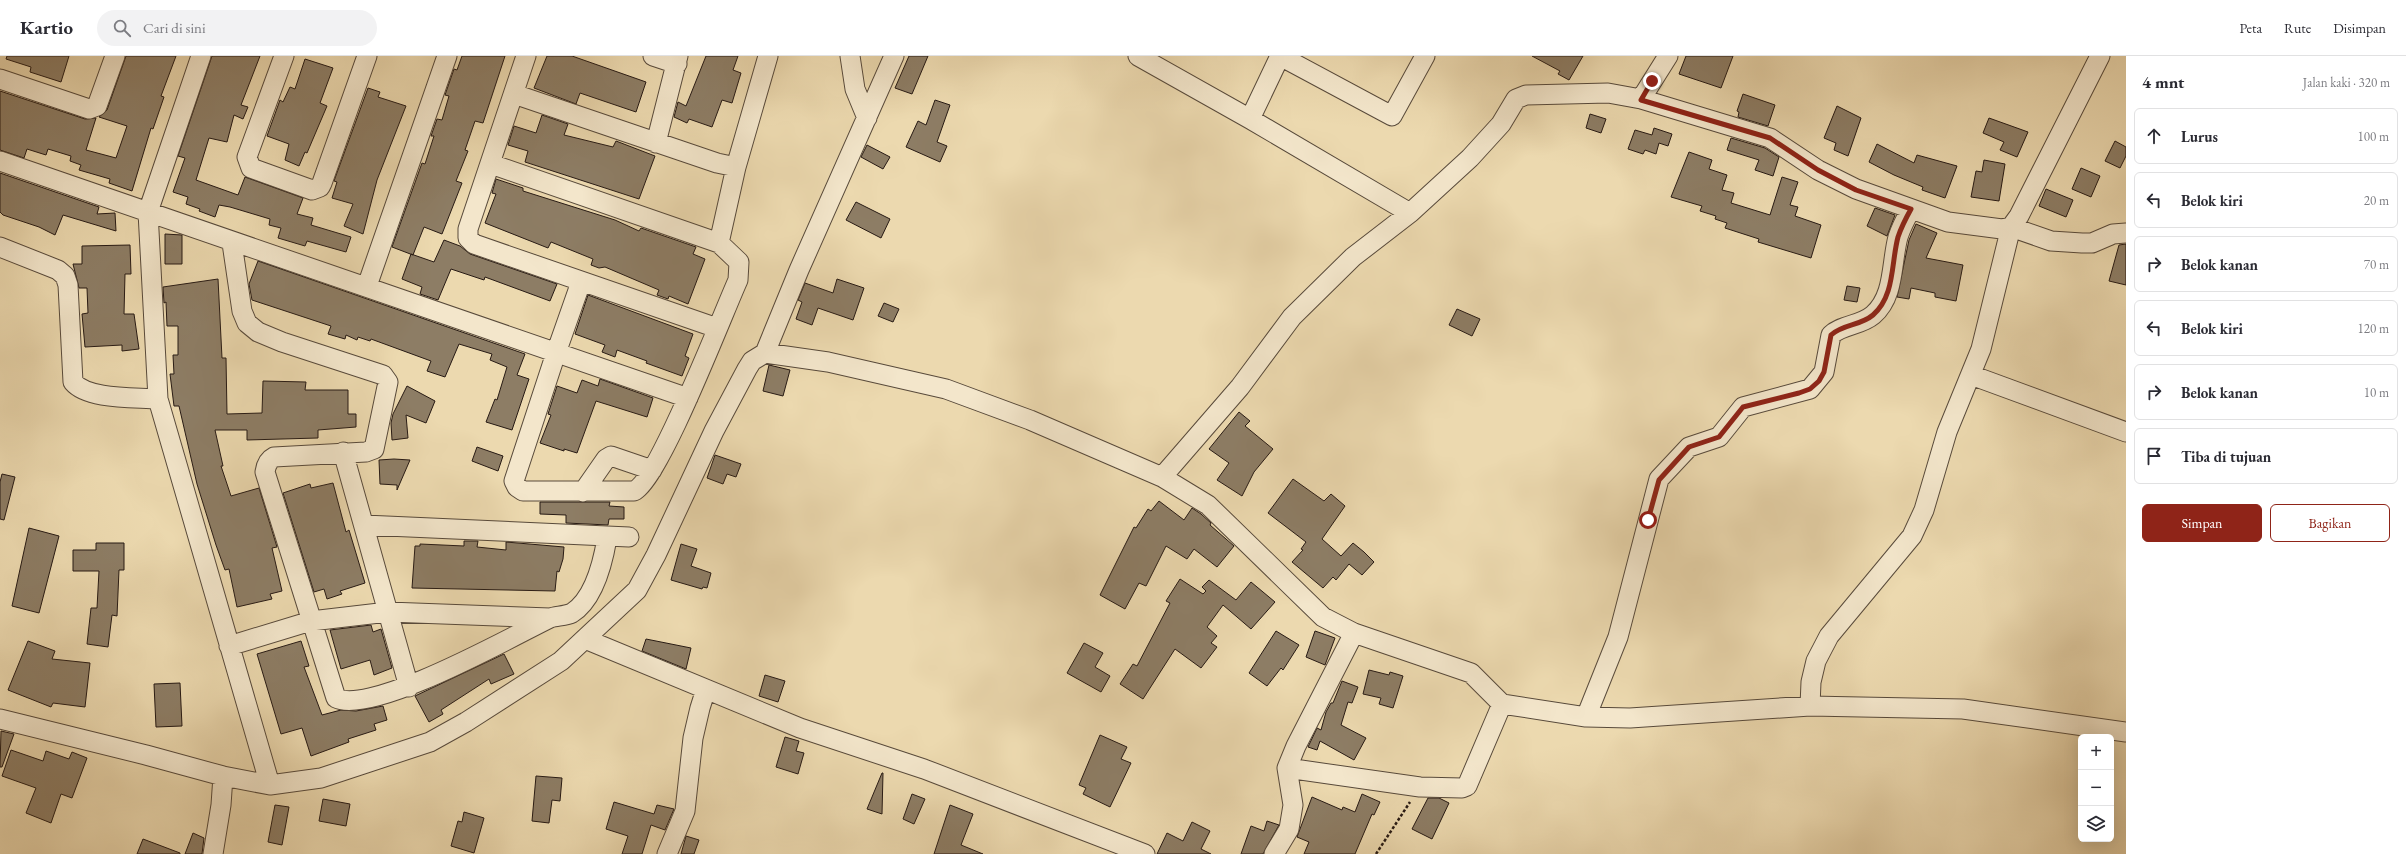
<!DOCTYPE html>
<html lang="id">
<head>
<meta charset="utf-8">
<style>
	body { margin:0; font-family:"EB Garamond",serif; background:#f2f2f3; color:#2b2b33 }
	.controls { position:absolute; right:12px; bottom:12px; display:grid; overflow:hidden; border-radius:6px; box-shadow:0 4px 16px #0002 }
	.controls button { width:36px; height:36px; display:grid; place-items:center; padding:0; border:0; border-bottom:1px solid #e1e1e2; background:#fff; color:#2b2b33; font:20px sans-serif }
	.stop { position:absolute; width:12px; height:12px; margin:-9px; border:3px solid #8f2418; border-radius:50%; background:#fff }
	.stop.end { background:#8f2418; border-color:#fff; box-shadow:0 1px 4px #0008 }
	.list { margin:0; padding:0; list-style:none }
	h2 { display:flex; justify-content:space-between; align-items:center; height:52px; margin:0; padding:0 16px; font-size:17px }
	h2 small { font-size:13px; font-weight:400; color:#7c7c81 }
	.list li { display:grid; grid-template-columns:26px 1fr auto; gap:12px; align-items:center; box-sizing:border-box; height:56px; margin:0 8px 8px; padding:0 8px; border:1px solid #e1e1e2; border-radius:6px }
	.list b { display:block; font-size:15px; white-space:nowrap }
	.list em { font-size:13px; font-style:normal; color:#7c7c81 }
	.actions { display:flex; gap:8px; padding:12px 16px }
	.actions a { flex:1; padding:9px 0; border:1px solid #8f2418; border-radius:6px; text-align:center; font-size:14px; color:#8f2418 }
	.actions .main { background:#8f2418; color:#fff }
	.icon { flex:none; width:22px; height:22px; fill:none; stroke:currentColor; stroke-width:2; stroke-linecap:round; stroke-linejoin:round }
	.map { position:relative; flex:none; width:2126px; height:798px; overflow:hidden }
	header { display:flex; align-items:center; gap:24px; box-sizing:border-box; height:56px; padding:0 20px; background:#fff; border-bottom:1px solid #e1e1e2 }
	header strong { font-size:19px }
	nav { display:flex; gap:22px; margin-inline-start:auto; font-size:14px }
	.search { width:280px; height:36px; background:#f2f2f3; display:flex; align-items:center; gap:10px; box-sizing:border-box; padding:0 14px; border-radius:22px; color:#7c7c81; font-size:15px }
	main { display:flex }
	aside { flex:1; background:#fff }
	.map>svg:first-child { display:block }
	.building { fill:#8d7d65; stroke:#271a14 }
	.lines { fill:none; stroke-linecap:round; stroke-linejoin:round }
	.minor-casing { stroke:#584a3b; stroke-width:21 }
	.path { stroke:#271a14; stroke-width:2.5; stroke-dasharray:3 2; stroke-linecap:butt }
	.minor { stroke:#f3e6cb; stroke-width:19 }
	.route { stroke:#8f2418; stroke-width:5 }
</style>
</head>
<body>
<header>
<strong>Kartio</strong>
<div class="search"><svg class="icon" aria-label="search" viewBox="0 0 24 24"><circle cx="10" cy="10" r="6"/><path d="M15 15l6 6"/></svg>Cari di sini</div>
<nav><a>Peta</a><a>Rute</a><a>Disimpan</a></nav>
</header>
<main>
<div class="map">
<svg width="2126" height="798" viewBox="0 0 2126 798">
	<rect width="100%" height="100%" fill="#ecd9af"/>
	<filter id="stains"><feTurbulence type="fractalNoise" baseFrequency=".005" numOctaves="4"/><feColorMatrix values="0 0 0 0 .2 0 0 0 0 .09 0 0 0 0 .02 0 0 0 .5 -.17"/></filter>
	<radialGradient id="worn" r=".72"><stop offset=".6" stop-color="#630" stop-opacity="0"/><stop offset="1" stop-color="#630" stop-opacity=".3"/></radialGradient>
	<path class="building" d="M 7,0 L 69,0 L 61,26 L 30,16 L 31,11 L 6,3 Z
		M 126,0 L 176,0 L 161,40 L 164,41 L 153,73 L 151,72 L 132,135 L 109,127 L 110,123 L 79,114 L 81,109 L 70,105 L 71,100 L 48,93 L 46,99 L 27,93 L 24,102 L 0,94 L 0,35 L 85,63 L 96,62 L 86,94 L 116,102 L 127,70 L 99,61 L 107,54 Z
		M 212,0 L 260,0 L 241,49 L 248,51 L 243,63 L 234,59 L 227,86 L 209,82 L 196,124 L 238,139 L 245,121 L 303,142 L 297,158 L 313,162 L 311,169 L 351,181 L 346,196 L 307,185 L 305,190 L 278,182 L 281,172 L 269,169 L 270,163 L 230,151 L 219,149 L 215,161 L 199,155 L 200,153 L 186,148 L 188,141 L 173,136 L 185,102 L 178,100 Z
		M 462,0 L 505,0 L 483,67 L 475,65 L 465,94 L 468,95 L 456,125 L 462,127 L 442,178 L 424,171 L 413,199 L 392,191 L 422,107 L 425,108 L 434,80 L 431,80 L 437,63 L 442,64 L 449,40 L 445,39 L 454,13 L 457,14 Z
		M 547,0 L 572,0 L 646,26 L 636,56 L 580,37 L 576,48 L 534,32 Z
		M 706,0 L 738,0 L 733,14 L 741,17 L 732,47 L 722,44 L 712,71 L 689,63 L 687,67 L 674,61 L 678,46 L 686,50 Z
		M 909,0 L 928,0 L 912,38 L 895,32 Z
		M 1532,0 L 1583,0 L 1569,24 L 1558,18 L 1560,15 Z
		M 1686,0 L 1733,0 L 1721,32 L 1679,18 Z
		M 305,3 L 333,12 L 320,47 L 327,50 L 307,97 L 305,96 L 299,110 L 285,104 L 289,88 L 267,80 L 280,44 L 283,46 L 290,31 L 295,33 Z
		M 368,32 L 380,36 L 378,41 L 406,50 L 377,124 L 363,178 L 344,170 L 353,148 L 332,142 L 337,126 L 334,125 Z
		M 1743,38 L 1775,49 L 1768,70 L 1738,61 L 1739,56 L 1737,55 Z
		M 935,44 L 950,49 L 937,86 L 947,90 L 940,106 L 906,91 L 918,65 L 926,69 Z
		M 1837,50 L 1861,62 L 1848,100 L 1834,94 L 1836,87 L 1824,82 Z
		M 1590,58 L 1606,63 L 1601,77 L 1586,72 Z
		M 542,59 L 568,68 L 564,79 L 613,91 L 616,85 L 655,100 L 639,143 L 525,106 L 528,95 L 508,89 L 514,70 L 536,77 Z
		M 1989,62 L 2028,76 L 2017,101 L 2000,94 L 2004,86 L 1983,77 Z
		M 1654,72 L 1672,78 L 1668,90 L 1659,87 L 1656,98 L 1645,94 L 1643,98 L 1628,93 L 1635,74 L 1652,79 Z
		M 1731,82 L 1765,92 L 1779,101 L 1773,120 L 1755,114 L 1759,104 L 1727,94 Z
		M 2115,85 L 2126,91 L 2126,100 L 2120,112 L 2105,105 Z
		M 1877,88 L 1914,107 L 1917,99 L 1957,110 L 1945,142 L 1922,134 L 1923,131 L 1894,119 L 1869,106 Z
		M 867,89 L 890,101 L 883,113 L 861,101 Z
		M 1689,96 L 1712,104 L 1709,113 L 1727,119 L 1722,134 L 1734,137 L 1731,147 L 1770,159 L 1782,121 L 1798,126 L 1790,149 L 1798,151 L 1795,160 L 1821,169 L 1811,202 L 1758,186 L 1759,183 L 1725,172 L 1727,167 L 1715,163 L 1716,160 L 1700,155 L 1702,150 L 1671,141 Z
		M 1984,104 L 2005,108 L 1999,145 L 1971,141 L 1976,115 L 1982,116 Z
		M 2081,112 L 2100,120 L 2091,141 L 2072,133 Z
		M 0,117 L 99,151 L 97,158 L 115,157 L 116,175 L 63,159 L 55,179 L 39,171 L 3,159 L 0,156 Z
		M 496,123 L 523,132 L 523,135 L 615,164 L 639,175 L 641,172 L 696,191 L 693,198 L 705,203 L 688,248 L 669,240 L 668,243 L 657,239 L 659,234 L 605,211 L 599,212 L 591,209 L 593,203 L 551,186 L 548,192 L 485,167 L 496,138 L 492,137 Z
		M 2046,133 L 2073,144 L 2066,161 L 2039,150 Z
		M 856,146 L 890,163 L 881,182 L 846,164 Z
		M 1875,152 L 1895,159 L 1887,180 L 1867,170 Z
		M 1916,168 L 1937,177 L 1926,202 L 1963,209 L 1956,245 L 1935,241 L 1935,237 L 1911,232 L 1909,243 L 1897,241 L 1909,184 Z
		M 165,178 L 182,179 L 182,208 L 165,208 Z
		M 444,184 L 460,190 L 470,198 L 557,228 L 550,245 L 485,221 L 484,224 L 451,213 L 438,244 L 420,238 L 422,231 L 402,223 L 411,198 L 434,206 Z
		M 2126,188 L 2126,229 L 2109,225 L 2119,189 Z
		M 130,189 L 131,218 L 125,218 L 124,258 L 134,258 L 139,293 L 122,295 L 122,289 L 85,291 L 82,258 L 88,257 L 87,232 L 79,232 L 73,208 L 82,208 L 82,190 Z
		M 258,205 L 525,298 L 517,319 L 529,323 L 512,374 L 486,366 L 495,343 L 497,344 L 507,311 L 490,304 L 492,298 L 459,288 L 445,321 L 427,315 L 431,305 L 371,283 L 370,285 L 358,281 L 357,284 L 346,279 L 345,283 L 328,278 L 331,270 L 252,244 L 249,228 Z
		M 218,223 L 222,302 L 226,302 L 227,358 L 262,357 L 263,325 L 306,326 L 305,334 L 348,334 L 348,358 L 356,358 L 356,371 L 318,374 L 318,382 L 247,384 L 247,374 L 215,374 L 223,410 L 221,410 L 231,440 L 259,432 L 277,491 L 272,492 L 282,535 L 270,538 L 272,543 L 237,551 L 229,513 L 225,514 L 216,489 L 197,428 L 179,350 L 174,350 L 170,318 L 174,318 L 173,299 L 178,299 L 178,270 L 167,270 L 166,246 L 164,247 L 163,231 Z
		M 837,223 L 864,232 L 853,264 L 818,252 L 812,269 L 796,263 L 802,246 L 798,244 L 805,227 L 833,237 Z
		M 1847,230 L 1860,232 L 1857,246 L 1844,244 Z
		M 588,239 L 693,278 L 685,300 L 689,302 L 682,320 L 646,307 L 647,305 L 617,294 L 615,301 L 602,296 L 605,289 L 575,278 Z
		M 884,247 L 899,253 L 893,266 L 878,260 Z
		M 1457,253 L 1480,263 L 1472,280 L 1449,269 Z
		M 769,309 L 790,314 L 783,340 L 763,335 Z
		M 600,323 L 653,342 L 647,361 L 596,345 L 577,397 L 564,393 L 564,395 L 540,387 L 551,359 L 548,358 L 557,330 L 577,337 L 582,324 L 598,330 Z
		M 407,330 L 435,345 L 426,367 L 406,359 L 408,382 L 392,384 L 391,367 L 393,358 Z
		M 1239,356 L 1250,365 L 1245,370 L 1273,393 L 1254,416 L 1242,440 L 1217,424 L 1229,407 L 1209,393 Z
		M 477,391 L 503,400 L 498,415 L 472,405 Z
		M 715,399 L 741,408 L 736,421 L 727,418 L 723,428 L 707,422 Z
		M 394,403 L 410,404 L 397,434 L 397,429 L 380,428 L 379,404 Z
		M 2,418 L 15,421 L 4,464 L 0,463 L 0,426 Z
		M 1293,423 L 1324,445 L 1331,438 L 1345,450 L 1322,483 L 1341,500 L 1353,487 L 1364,496 L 1374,506 L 1362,519 L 1349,508 L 1336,524 L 1333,521 L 1323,532 L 1292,506 L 1303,494 L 1301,493 L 1306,486 L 1268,457 Z
		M 333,427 L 346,476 L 349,474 L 365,527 L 340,535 L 342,538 L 327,543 L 324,533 L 314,536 L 283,437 L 310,428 L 311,432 Z
		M 1159,445 L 1184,464 L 1192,452 L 1201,458 L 1211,467 L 1210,469 L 1234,490 L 1217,511 L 1194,493 L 1187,503 L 1166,490 L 1146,530 L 1139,527 L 1125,553 L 1100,539 L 1134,471 L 1136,472 L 1148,453 L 1151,455 Z
		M 540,446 L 610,446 L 609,450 L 624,451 L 624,463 L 609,463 L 608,469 L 566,467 L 566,459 L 540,458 Z
		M 29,472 L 59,480 L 39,557 L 12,550 Z
		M 464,485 L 478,485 L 477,491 L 506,494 L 506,486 L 564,491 L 563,503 L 559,516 L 557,515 L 555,535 L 412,532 L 415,490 L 420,490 L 420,488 L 464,490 Z
		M 96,487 L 124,487 L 124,514 L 119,514 L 117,560 L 112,559 L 108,591 L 87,588 L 91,552 L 97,552 L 99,515 L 73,515 L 73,494 L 96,494 Z
		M 681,488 L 697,493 L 691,510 L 711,517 L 707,532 L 703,531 L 702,533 L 671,524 Z
		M 1180,523 L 1203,538 L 1206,535 L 1202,531 L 1209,524 L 1236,544 L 1251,526 L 1275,546 L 1251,573 L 1223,549 L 1207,571 L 1217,580 L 1211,587 L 1217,591 L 1201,612 L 1175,593 L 1143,643 L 1120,628 L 1133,608 L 1137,610 L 1170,547 L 1166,545 Z
		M 371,569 L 373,576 L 381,573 L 392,612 L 374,619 L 370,604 L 341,613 L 330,574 Z
		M 1276,575 L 1299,589 L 1283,614 L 1281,612 L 1267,630 L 1249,617 Z
		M 1315,575 L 1335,582 L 1325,609 L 1306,601 Z
		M 646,583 L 691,592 L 686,613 L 642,595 Z
		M 28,585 L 55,595 L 52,603 L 90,607 L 85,651 L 53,647 L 51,651 L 8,634 Z
		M 301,585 L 309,610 L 304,611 L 322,659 L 341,654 L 356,655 L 383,650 L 387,664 L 374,668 L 376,674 L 348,683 L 349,686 L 311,700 L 302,672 L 281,678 L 257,598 Z
		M 1084,587 L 1103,597 L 1095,611 L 1110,620 L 1101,636 L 1067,617 Z
		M 504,598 L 514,618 L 491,628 L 489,623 L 441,654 L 443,658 L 429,666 L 415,640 Z
		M 1369,614 L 1389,619 L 1390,616 L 1403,620 L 1393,652 L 1379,648 L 1381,642 L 1363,638 Z
		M 765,619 L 785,625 L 778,646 L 759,640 Z
		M 1342,625 L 1358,631 L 1352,647 L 1348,646 L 1341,669 L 1366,682 L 1354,704 L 1320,685 L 1317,694 L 1308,691 L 1317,672 L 1321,674 L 1326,656 L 1331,647 L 1333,647 Z
		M 180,627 L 182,670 L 156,671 L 154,628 Z
		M 1,675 L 14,678 L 2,711 L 0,711 Z
		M 1100,679 L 1127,691 L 1121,703 L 1131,707 L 1110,751 L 1083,738 L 1086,732 L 1079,729 Z
		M 785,681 L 799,685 L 796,695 L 804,697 L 798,718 L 776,711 Z
		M 11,694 L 43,705 L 46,695 L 69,703 L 72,696 L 87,702 L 72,742 L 61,738 L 51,767 L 26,757 L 36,732 L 2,720 Z
		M 882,717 L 883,717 L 882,758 L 867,753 Z
		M 536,720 L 562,722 L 560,745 L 552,744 L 549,767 L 532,765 Z
		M 912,738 L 925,743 L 914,768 L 903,763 Z
		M 1362,738 L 1380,746 L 1374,759 L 1372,758 L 1355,798 L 1304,798 L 1309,786 L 1297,781 L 1312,741 L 1342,754 L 1343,751 L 1355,756 Z
		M 1428,742 L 1439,742 L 1449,747 L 1432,783 L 1412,773 Z
		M 323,743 L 350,748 L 346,770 L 319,765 Z
		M 614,746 L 654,758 L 657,749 L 674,753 L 665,774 L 651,769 L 642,798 L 622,798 L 628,780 L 606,773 Z
		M 275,749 L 289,751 L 282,789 L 268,786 Z
		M 950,749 L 973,758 L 961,789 L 983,798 L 934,798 Z
		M 464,756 L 484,762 L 474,797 L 451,790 L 458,765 L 462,766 Z
		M 1267,765 L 1279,769 L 1263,798 L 1241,798 L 1251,770 L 1264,775 Z
		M 1192,766 L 1210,775 L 1201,793 L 1211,798 L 1157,798 L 1167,777 L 1183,785 Z
		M 193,777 L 204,782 L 202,798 L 185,798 Z
		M 686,780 L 699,784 L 694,798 L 681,798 Z
		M 143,783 L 180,797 L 180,798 L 137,798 Z"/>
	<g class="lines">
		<g class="minor-casing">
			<path id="minor" d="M 201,0 L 148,156 L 158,343 L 270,729
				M 284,0 L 247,101 L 251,112 L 312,134 L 320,131 L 322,127 L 367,0
				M 526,0 L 468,173 L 468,182 L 474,188 L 717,272
				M 653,0 L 677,8
				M 850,0 L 855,33 L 867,62
				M 1138,0 L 1250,63 L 1410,157
				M 1280,0 L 1392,60 L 1425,0
				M 0,23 L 89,53 L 97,50 L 115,0
				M 514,38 L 717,107 L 736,111
				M 1641,43 L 1770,82 L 1818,114 L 1856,133 L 1948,166 L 2002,173 L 2011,171 L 2019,160 L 2100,0
				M 1250,63 L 1280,0
				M 656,87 L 678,0
				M 0,105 L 688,342
				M 491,108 L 719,187 L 739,206 L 738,224 C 723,257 659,424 634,435 L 523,435 L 517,431 L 514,425 L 556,297 L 581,226
				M 232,187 L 242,255 L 247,267 L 258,276 L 282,286 L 383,319 L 388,326 L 374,393 L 366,396 L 274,401 C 268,404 266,409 265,416 L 336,642 C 371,660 513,580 550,562
				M 719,187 L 736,111 L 768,0
				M 0,191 L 58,214 L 65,220 L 68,229 L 73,326 C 88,344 135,341 158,343
				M 367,230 L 447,0
				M 765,297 L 799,214 L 894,0
				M 1971,319 L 2126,376
				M 343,396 L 409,631
				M 1162,421 L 1208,449 L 1323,561 L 1354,577 L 1471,617 L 1502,648 L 1586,661 L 1630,662 L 1810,650 L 1963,653 L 2126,676
				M 583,436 L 606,403 L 611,400 L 652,414
				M 364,469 L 629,481
				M 585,583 L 800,672 L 924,713 L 1145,798
				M 229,590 L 311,565 L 388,556 L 550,562 C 556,560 566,560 572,557 C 594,543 603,506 607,482
				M 1810,650 L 1811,626 L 1816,605 L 1829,580 L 1912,480 L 1924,454 L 1947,376 L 1981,293 L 2011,171 L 2051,185 L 2082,187 L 2092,187 L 2113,178 L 2126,177
				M 1586,661 L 1618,581 L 1659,423 L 1689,391 L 1719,381 L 1743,351 L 1810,333 L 1824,316 L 1831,279 C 1843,268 1860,270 1873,259 C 1895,240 1891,207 1898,181 C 1901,172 1906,162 1911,153
				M 0,663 L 146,699 L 223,720 L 270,729 L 321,722 L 430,686 L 466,666 L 561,605 L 637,534 L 656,499 L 714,375 L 747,313 L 752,305 L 765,297 L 828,306 L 946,333 L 1030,364 L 1162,421 L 1240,331 L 1292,261 L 1353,201 L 1410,157 L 1470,102 L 1501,68 L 1516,43 L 1526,39 L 1608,37 L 1641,43 L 1668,0
				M 1287,712 L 1420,731 L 1462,732 L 1467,730 L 1502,648
				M 213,798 L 221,749 L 223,720
				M 667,798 L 685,755 L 693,682 L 700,652 L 706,633
				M 1274,798 L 1289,773 L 1293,749 L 1287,712 L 1296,690 L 1354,577"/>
		</g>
		<path class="path" d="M 1376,798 L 1410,746"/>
		<use href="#minor" class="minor"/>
	</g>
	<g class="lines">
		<path class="route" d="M 1648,464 L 1659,424 L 1689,391 L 1719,381 L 1743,351 L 1799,337 L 1810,333 L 1819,325 L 1824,316 L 1831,279 C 1843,268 1860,270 1873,259 C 1895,240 1891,207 1898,181 C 1901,172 1906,162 1911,153 L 1856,134 L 1818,114 L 1770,82 L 1641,44 L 1652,25"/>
	</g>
	<rect width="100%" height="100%" filter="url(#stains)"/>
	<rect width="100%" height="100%" fill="url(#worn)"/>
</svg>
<div class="controls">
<button>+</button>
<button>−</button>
<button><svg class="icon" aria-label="layers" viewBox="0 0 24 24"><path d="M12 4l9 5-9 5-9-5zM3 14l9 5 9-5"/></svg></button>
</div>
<div class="stop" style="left:1648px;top:464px"></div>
<div class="stop end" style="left:1652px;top:25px"></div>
</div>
<aside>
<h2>4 mnt<small>Jalan kaki · 320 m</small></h2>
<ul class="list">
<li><svg class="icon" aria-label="ahead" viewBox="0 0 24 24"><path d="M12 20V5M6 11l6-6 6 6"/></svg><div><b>Lurus</b></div><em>100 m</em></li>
<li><svg class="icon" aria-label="left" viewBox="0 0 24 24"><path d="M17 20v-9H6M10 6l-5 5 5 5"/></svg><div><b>Belok kiri</b></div><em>20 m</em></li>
<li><svg class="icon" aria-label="right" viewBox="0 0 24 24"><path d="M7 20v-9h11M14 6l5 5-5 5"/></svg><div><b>Belok kanan</b></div><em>70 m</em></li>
<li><svg class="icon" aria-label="left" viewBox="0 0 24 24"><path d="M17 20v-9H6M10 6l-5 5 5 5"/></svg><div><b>Belok kiri</b></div><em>120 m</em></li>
<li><svg class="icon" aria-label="right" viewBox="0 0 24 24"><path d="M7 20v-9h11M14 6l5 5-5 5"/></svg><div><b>Belok kanan</b></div><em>10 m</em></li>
<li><svg class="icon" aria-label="arrive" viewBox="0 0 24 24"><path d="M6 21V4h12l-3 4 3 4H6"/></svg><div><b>Tiba di tujuan</b></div></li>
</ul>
<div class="actions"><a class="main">Simpan</a><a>Bagikan</a></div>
</aside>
</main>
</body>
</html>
